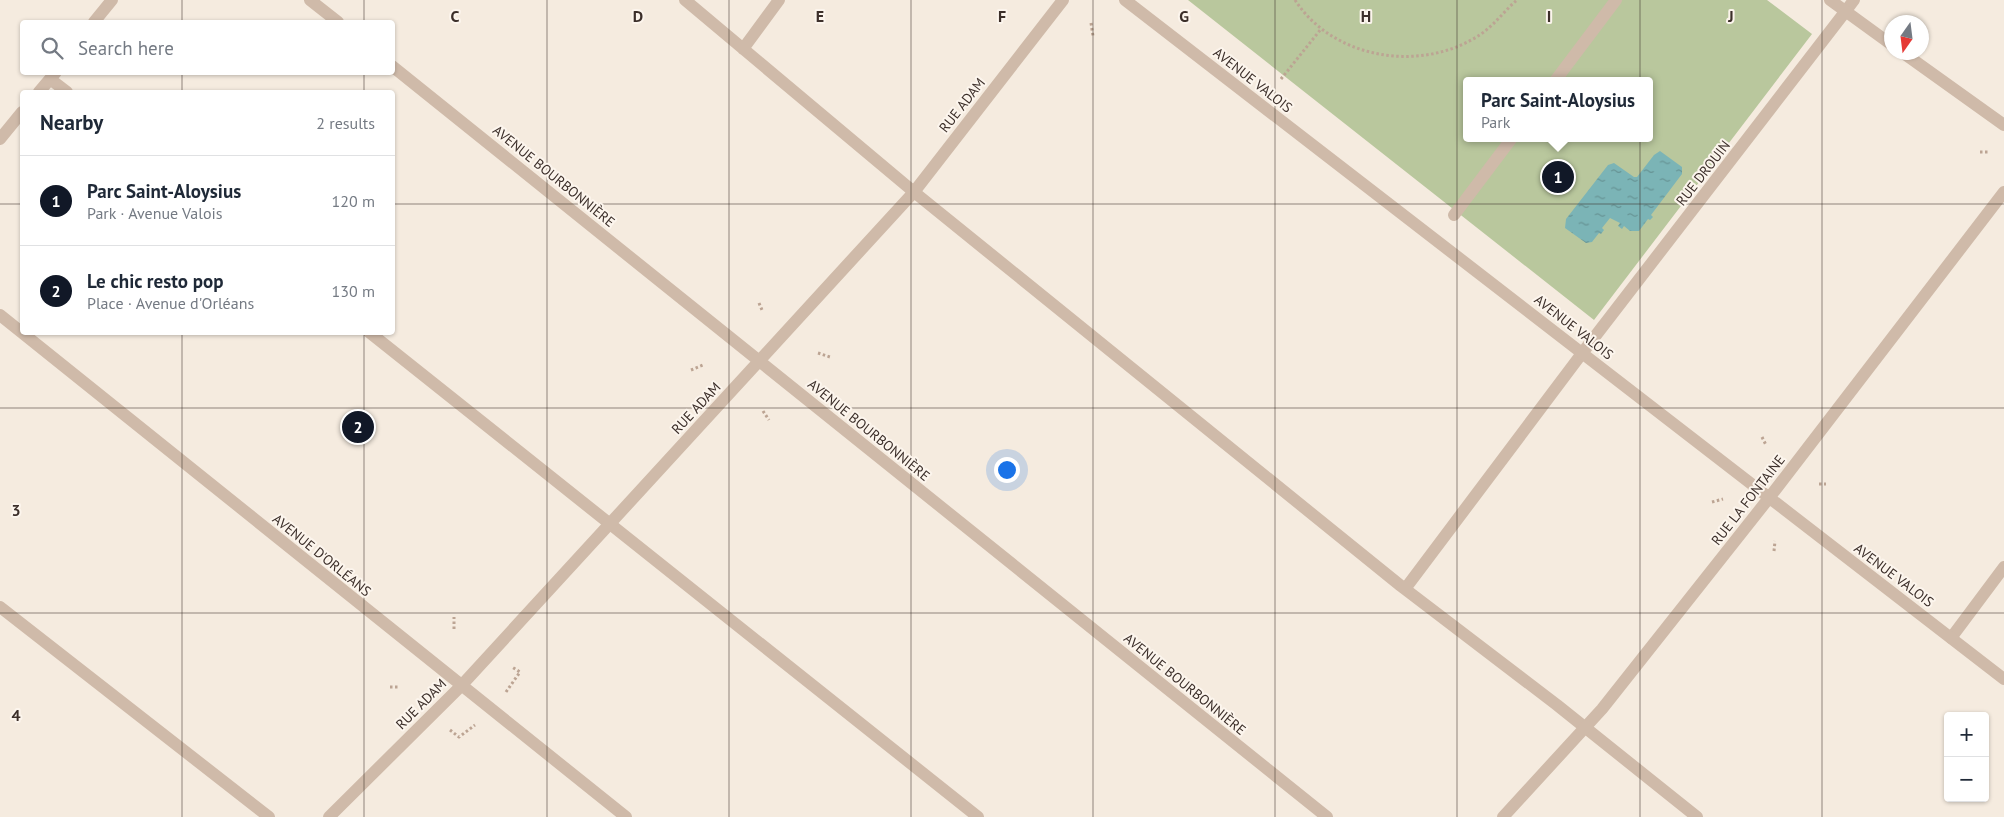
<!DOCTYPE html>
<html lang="en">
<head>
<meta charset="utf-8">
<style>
	body { margin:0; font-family:"PT Sans",sans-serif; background:#f6f6f7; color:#1f2937 }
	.controls { position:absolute; right:15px; bottom:15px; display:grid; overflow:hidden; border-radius:5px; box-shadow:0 1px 4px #0004 }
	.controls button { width:45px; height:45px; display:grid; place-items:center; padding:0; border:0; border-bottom:1px solid #e0e1e3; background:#fff; color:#1f2937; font:25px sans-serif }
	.compass { position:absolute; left:1884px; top:15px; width:45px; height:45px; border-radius:50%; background:#fff; box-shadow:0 1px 4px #0004; rotate:194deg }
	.you { position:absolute; left:1006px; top:469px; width:18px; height:18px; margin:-12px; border:4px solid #fff; border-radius:50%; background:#1a73e8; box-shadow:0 0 0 8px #1a73e833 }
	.badge { display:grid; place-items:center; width:32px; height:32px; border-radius:50%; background:#111827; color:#fff; font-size:16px; font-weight:700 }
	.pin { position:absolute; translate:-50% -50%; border:2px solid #fff; box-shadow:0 1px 5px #0006 }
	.popup { position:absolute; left:1463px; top:77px; width:190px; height:65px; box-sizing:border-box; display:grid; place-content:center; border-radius:5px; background:#fff; filter:drop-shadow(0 1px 4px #0005); font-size:16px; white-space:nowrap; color:#747a83 }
	.popup b { font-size:19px; color:#1f2937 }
	.popup::after { content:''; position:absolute; left:50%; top:100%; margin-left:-10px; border:10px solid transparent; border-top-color:#fff }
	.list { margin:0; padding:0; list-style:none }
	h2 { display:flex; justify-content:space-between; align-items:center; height:65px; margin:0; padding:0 20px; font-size:21px }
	h2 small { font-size:16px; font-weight:400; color:#747a83 }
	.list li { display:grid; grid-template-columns:32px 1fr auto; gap:15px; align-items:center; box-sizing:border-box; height:90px; padding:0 20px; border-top:1px solid #e0e1e3 }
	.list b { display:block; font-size:19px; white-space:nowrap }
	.list p { margin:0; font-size:16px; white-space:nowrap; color:#747a83 }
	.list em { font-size:16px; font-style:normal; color:#747a83 }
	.icon { flex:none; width:28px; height:28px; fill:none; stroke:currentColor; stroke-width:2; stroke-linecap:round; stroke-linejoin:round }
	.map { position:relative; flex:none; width:2004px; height:817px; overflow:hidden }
	.search { position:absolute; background:#fff; box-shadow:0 1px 4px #0004; left:20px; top:20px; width:375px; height:55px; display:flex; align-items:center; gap:12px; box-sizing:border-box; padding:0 18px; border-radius:5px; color:#747a83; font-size:19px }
	.panel { position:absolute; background:#fff; box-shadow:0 1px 4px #0004; left:20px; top:90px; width:375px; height:245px; border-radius:5px }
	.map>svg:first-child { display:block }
	.green { fill:#b9c79d; fill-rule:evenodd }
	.water { fill:url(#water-ripples) }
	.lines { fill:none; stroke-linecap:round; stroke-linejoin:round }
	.path { stroke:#bca493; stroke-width:3; stroke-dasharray:2.5 2.5; stroke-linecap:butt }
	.lane { stroke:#cfbaa9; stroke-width:12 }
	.street { stroke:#cfbaa9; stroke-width:12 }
	.grid { fill:none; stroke:#3c2f2a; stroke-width:1; stroke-opacity:0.55 }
	.labels { text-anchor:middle; stroke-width:4; stroke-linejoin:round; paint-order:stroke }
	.street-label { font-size:14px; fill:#3c2f2a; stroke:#fcf5ed }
	.grid-label { font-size:16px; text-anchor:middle; font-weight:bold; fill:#3c2f2a; stroke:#fcf5ed; stroke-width:4; stroke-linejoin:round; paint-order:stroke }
</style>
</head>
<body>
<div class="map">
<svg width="2004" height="817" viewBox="0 0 2004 817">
	<defs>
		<pattern id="water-ripples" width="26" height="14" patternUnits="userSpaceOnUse" patternTransform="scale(1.25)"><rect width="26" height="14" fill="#7bb4b6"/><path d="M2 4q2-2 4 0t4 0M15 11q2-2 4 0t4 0" fill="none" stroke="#669394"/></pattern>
	</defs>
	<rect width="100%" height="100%" fill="#f5ebdf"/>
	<path class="green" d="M 1188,0 L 1767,0 L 1812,34 L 1594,320 ZM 1467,81 L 1649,81 L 1649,138 L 1467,138 Z"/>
	<path class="water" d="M 1660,151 L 1682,167 L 1682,174 L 1651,215 L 1653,217 L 1650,220 L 1648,219 L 1639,231 L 1630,231 L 1624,226 L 1622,229 L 1618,226 L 1620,223 L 1610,218 L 1602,228 L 1604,230 L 1601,234 L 1599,233 L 1592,242 L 1586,243 L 1565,228 L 1566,219 L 1608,165 L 1614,163 L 1634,177 L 1637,177 L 1654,155 Z"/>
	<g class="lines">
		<path class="path" d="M 1295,0 C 1333,59 1420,73 1478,36 C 1493,27 1504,11 1517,0
			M 1091,23 L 1093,36
			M 1281,79 L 1321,29
			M 1980,152 L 1989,152
			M 759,303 L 762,310
			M 818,353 L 830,357
			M 691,370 L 703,365
			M 763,411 L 769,420
			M 1762,437 L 1766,445
			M 1819,484 L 1826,484
			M 1712,502 L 1723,499
			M 1774,551 L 1775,541
			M 454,629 L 454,617
			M 390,687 L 399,687
			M 506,692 L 520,672 L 512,667
			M 450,730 L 459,737 L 475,725"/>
		<path class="lane" d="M 685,0 L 914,192 L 1401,586 L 1557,705 L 1697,817
			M 1845,12 L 1854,0
			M 94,22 L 112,0
			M 743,49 L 779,0
			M 56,72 L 50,79 L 67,92
			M 39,92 L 50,79
			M 0,139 L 22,112
			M 369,332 L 978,817
			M 1405,589 L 1583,352
			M 0,607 L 269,817
			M 1951,638 L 2004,567"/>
		<path class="street" d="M 310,0 L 338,22
			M 1125,0 L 2004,679
			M 1830,0 L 1892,45
			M 1902,52 L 2004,125
			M 392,66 L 1327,817
			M 1555,81 L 1616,0
			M 1454,215 L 1512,138
			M 0,315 L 626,817
			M 1583,352 L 1845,12
			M 329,817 L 461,686 L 914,192 L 1063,0
			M 1503,817 L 1602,709 L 1769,498 L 2004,192"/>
	</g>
	<path class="grid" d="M 182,0 L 182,22M 364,0 L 364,22M 547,0 L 547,817M 729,0 L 729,817M 911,0 L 911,817M 1093,0 L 1093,817M 1275,0 L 1275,817M 1457,0 L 1457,817M 1640,0 L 1640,817M 1822,0 L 1822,817M 182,72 L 182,92M 364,72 L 364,92M 0,204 L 22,204M 392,204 L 2004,204M 182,332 L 182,817M 364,332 L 364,817M 0,408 L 2004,408M 0,613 L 2004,613"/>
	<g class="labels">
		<g class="street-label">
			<text transform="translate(1253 80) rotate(38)" y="5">AVENUE VALOIS</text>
			<text transform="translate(962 105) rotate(-52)" y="5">RUE ADAM</text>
			<text transform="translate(1703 173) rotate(-52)" y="5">RUE DROUIN</text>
			<text transform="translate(554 176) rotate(39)" y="5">AVENUE BOURBONNIÈRE</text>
			<text transform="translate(1574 327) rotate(38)" y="5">AVENUE VALOIS</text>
			<text transform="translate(696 408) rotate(-47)" y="5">RUE ADAM</text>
			<text transform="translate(869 430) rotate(39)" y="5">AVENUE BOURBONNIÈRE</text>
			<text transform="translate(1748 500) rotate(-52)" y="5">RUE LA FONTAINE</text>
			<text transform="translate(322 555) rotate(39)" y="5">AVENUE D'ORLÉANS</text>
			<text transform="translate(1894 575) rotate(37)" y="5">AVENUE VALOIS</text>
			<text transform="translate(1185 684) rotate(39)" y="5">AVENUE BOURBONNIÈRE</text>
			<text transform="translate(421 704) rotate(-45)" y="5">RUE ADAM</text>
		</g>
	</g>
	<g class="grid-label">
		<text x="455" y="22">C</text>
		<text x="638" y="22">D</text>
		<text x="820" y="22">E</text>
		<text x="1002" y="22">F</text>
		<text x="1184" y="22">G</text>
		<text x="1366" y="22">H</text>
		<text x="1549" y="22">I</text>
		<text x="1731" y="22">J</text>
		<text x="16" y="516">3</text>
		<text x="16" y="721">4</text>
	</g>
</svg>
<div class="controls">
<button>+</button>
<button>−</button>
</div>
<svg class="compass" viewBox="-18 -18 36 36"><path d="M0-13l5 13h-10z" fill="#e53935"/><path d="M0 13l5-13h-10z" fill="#747a83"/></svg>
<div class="you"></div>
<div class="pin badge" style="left:1558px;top:177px">1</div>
<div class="popup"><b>Parc Saint-Aloysius</b>Park</div>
<div class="pin badge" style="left:358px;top:427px">2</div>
<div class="search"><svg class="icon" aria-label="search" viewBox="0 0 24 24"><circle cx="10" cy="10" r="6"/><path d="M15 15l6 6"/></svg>Search here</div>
<section class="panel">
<h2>Nearby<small>2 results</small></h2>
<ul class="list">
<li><span class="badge">1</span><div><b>Parc Saint-Aloysius</b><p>Park · Avenue Valois</p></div><em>120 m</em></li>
<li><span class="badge">2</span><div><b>Le chic resto pop</b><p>Place · Avenue d'Orléans</p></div><em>130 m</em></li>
</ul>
</section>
</div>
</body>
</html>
